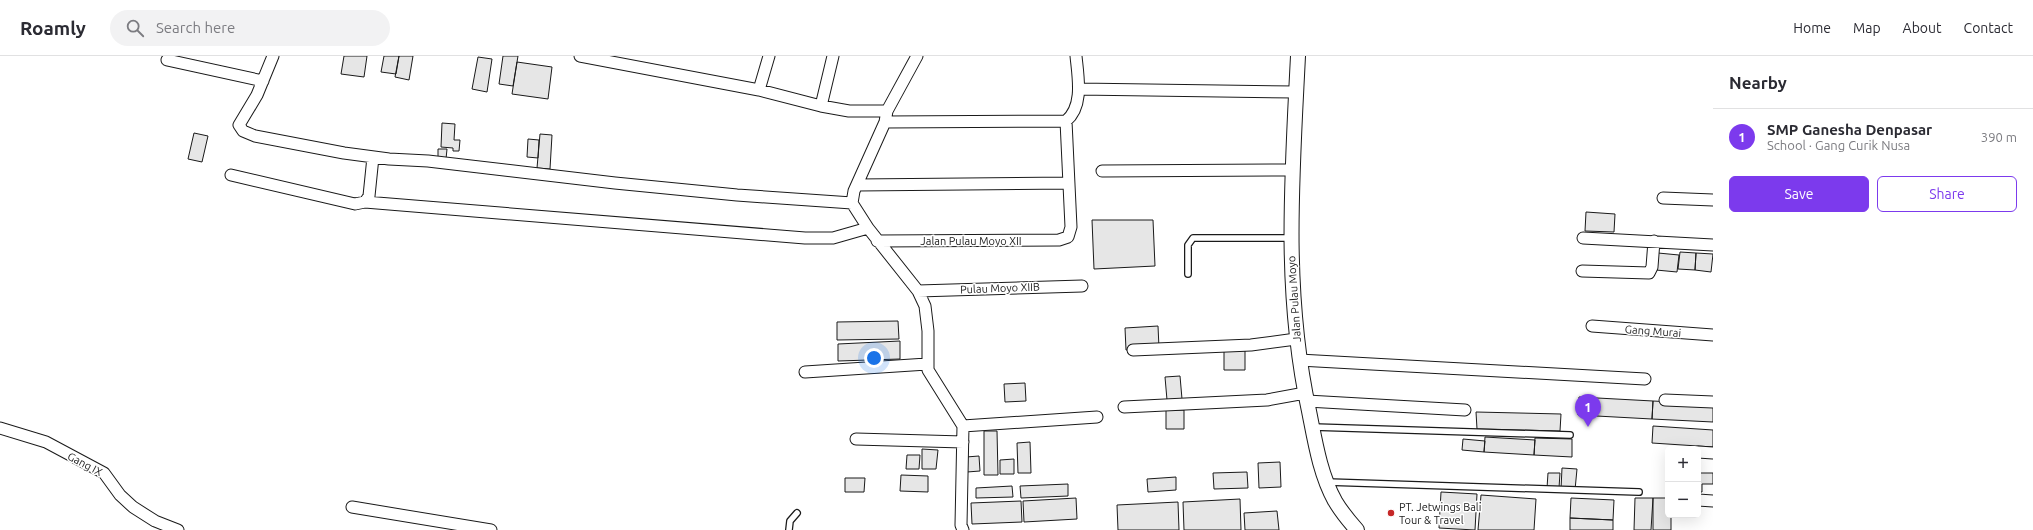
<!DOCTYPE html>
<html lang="en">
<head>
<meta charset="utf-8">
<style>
	body { margin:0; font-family:Ubuntu,sans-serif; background:#f2f2f3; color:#2b2b33 }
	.controls { position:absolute; right:12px; bottom:12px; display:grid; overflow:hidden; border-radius:6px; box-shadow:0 4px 16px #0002 }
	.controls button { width:36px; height:36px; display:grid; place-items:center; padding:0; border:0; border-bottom:1px solid #e1e1e2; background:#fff; color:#2b2b33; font:20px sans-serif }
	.you { position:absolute; left:874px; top:302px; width:14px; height:14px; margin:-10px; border:3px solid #fff; border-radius:50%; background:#1a73e8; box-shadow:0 0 0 6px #1a73e833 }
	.badge { display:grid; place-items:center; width:26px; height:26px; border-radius:50%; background:#7c3aed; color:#fff; font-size:13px; font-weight:700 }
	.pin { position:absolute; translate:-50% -33px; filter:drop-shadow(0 1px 2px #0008) }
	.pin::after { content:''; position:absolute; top:21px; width:14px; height:12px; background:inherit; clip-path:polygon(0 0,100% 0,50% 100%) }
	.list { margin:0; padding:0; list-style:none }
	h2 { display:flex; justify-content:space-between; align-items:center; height:52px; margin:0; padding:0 16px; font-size:17px }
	h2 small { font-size:13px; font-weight:400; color:#7c7c81 }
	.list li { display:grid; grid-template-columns:26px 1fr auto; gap:12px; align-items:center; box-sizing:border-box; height:56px; padding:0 16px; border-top:1px solid #e1e1e2 }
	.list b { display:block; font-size:15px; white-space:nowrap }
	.list p { margin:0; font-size:13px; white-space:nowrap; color:#7c7c81 }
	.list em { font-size:13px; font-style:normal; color:#7c7c81 }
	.actions { display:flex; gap:8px; padding:12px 16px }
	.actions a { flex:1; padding:9px 0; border:1px solid #7c3aed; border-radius:6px; text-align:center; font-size:14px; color:#7c3aed }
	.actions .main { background:#7c3aed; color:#fff }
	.icon { flex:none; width:22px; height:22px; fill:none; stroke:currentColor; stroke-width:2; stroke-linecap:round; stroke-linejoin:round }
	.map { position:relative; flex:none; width:1713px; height:474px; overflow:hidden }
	header { display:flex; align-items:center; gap:24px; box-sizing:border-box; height:56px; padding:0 20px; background:#fff; border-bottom:1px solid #e1e1e2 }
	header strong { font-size:19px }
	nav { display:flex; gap:22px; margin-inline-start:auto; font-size:14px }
	.search { width:280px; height:36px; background:#f2f2f3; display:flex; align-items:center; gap:10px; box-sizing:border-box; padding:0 14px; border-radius:22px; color:#7c7c81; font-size:15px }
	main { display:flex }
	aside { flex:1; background:#fff }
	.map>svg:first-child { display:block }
	.building { fill:#e6e6e6; stroke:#1a1a1a }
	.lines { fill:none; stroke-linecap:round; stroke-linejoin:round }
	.service-casing { stroke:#1a1a1a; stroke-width:8 }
	.minor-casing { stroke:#1a1a1a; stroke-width:13 }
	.tertiary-casing { stroke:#1a1a1a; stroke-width:16 }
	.service { stroke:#fff; stroke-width:5.5 }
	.minor { stroke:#fff; stroke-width:11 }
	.tertiary { stroke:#fff; stroke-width:14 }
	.poi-dot { fill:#c62828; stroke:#fff; stroke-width:1.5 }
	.labels { text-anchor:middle; stroke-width:3; stroke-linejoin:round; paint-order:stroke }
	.street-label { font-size:11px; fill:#1a1a1a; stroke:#fff }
	.poi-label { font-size:11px; fill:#1a1a1a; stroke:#fff; text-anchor:start }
</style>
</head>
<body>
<header>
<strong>Roamly</strong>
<div class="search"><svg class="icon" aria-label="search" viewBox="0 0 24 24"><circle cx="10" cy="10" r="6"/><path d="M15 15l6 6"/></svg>Search here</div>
<nav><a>Home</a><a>Map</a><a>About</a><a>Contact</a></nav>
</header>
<main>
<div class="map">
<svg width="1713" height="474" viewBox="0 0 1713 474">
	<rect width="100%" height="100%" fill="#fff"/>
	<path class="building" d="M 344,0 L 367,0 L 364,21 L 341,18 Z
		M 384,0 L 399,0 L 396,18 L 381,16 Z
		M 399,0 L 413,0 L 409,24 L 395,21 Z
		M 503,0 L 518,0 L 513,30 L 499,28 Z
		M 478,1 L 492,3 L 487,36 L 472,33 Z
		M 517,6 L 552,11 L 548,43 L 512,38 Z
		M 442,67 L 455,68 L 454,84 L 460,84 L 459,95 L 453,95 L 453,92 L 441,91 Z
		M 194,77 L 208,80 L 202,106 L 188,103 Z
		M 540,78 L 552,79 L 550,113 L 537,112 Z
		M 528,83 L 539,84 L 538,102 L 527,101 Z
		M 438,93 L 447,93 L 446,103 L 438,102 Z
		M 1586,156 L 1615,158 L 1614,176 L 1585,175 Z
		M 1092,164 L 1153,164 L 1155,210 L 1094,213 Z
		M 1680,196 L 1696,197 L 1695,214 L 1678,213 Z
		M 1658,197 L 1679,199 L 1677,216 L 1656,214 Z
		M 1696,197 L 1713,198 L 1711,216 L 1695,214 Z
		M 898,265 L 899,283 L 837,284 L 837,266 Z
		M 1158,270 L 1159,292 L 1126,294 L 1125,272 Z
		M 900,285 L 900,303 L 838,305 L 838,288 Z
		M 1224,294 L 1245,294 L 1245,314 L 1224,314 Z
		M 1180,320 L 1182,343 L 1167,344 L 1165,321 Z
		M 1025,327 L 1026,345 L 1005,346 L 1004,328 Z
		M 1579,341 L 1653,345 L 1652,363 L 1578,359 Z
		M 1653,345 L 1713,348 L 1713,366 L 1652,363 Z
		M 1166,354 L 1184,354 L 1184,373 L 1166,373 Z
		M 1476,356 L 1561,358 L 1560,375 L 1477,373 Z
		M 1653,370 L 1713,374 L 1713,391 L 1652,387 Z
		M 984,375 L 997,375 L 998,419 L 984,419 Z
		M 1485,381 L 1535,384 L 1534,399 L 1484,396 Z
		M 1535,382 L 1572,383 L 1572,401 L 1534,399 Z
		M 1463,383 L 1485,385 L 1484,396 L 1462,394 Z
		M 1030,386 L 1031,417 L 1018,417 L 1017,387 Z
		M 922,393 L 938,394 L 936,413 L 922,413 Z
		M 907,399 L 920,399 L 919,413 L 906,413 Z
		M 979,400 L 980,415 L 967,416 L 966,401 Z
		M 1014,403 L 1014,418 L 1000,418 L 1000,404 Z
		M 1280,406 L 1281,431 L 1259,432 L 1258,407 Z
		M 1562,412 L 1577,413 L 1575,434 L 1561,433 Z
		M 1247,416 L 1248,432 L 1214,433 L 1213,417 Z
		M 1548,417 L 1560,417 L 1559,432 L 1547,432 Z
		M 1698,417 L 1713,417 L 1713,428 L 1702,428 L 1702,436 L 1698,436 Z
		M 901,419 L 928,420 L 928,436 L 900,435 Z
		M 1176,421 L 1176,434 L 1148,436 L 1147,423 Z
		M 845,422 L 865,422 L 864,436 L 845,436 Z
		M 1068,428 L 1068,440 L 1021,442 L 1020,430 Z
		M 1012,430 L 1013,441 L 976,442 L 976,432 Z
		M 1441,436 L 1477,438 L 1475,474 L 1439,472 Z
		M 1481,439 L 1536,443 L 1534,474 L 1478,474 Z
		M 1076,442 L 1077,463 L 1024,466 L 1023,445 Z
		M 1571,442 L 1614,444 L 1613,464 L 1570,462 Z
		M 1635,442 L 1653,442 L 1651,474 L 1634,474 Z
		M 1653,442 L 1668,442 L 1668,459 L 1671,459 L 1671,474 L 1653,474 Z
		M 1240,443 L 1241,474 L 1184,474 L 1183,446 Z
		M 1021,445 L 1022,466 L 972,468 L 971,447 Z
		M 1178,446 L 1179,474 L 1118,474 L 1117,449 Z
		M 1277,455 L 1279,474 L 1245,474 L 1244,457 Z
		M 1570,462 L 1613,464 L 1613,474 L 1570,474 Z"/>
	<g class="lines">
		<g class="service-casing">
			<path id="service" d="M 1188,218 L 1188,189 L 1193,182 L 1291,182
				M 1313,371 L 1570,379
				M 1327,426 L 1639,436
				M 789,474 L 790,465 L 797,457"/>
		</g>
		<g class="minor-casing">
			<path id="minor" d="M 273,0 L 257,39 L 239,69 L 243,75 L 255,80 L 344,97 L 389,103 L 428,105 L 615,127 L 737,139 L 852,147
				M 580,0 L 759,34 L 821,50 L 849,55 L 887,55
				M 917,0 L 887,55 L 885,66 L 854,135 L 852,147 L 868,172 L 918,235 L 925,250 L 928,275 L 928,314 L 963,370 L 961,469 L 963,474
				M 167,4 L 263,25
				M 1079,33 L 1296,36
				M 759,34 L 769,0
				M 821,50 L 833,0
				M 885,66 L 1066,65
				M 1102,115 L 1293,114
				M 231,119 L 355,148 L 365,146 L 805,182 L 833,182 L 868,172
				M 857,129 L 1069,127
				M 1663,142 L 1713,144
				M 365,146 L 369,140 L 373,101
				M 1583,182 L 1713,189
				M 877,185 L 1059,184 L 1068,181 L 1071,171 L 1066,65 C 1084,50 1078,21 1076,0
				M 1582,215 L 1649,217 L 1652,211 L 1654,185
				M 918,235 L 1082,230
				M 1592,270 L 1713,279
				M 1133,294 L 1251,289 L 1296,283
				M 1299,304 L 1645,323
				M 805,316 L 927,308
				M 1665,344 L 1713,346
				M 1307,345 L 1465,354
				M 1124,351 L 1267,344 L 1305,337
				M 963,370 L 1097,361
				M 0,372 L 46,386 L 104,417 L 120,439 L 133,451 L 155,465 L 178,474
				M 856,383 L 963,386
				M 1698,396 L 1713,397
				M 1698,444 L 1713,445
				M 352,451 L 491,474"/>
		</g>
		<g class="tertiary-casing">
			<path id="tertiary" d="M 1298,0 C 1292,121 1283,236 1309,355 C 1315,385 1320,418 1335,445 C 1341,455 1349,465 1357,474"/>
		</g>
		<use href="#service" class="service"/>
		<use href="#minor" class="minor"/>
		<use href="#tertiary" class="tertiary"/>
	</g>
	<circle class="poi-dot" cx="1391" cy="457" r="4"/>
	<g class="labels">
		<g class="street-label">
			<text x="971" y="189">Jalan Pulau Moyo XII</text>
			<text transform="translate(1000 232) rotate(-2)" y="4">Pulau Moyo XIIB</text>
			<text transform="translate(1294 243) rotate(-94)" y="4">Jalan Pulau Moyo</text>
			<text transform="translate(1653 275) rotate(4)" y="4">Gang Murai</text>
			<text transform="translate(85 408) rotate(28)" y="4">Gang IX</text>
		</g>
		<g class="poi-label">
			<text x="1399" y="455">PT. Jetwings Bali<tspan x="1399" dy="13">Tour &amp; Travel</tspan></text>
		</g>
	</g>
</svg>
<div class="controls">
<button>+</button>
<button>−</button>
</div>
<div class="you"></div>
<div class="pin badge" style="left:1588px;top:371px">1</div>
</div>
<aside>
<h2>Nearby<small></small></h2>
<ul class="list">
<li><span class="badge">1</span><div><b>SMP Ganesha Denpasar</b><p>School · Gang Curik Nusa</p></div><em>390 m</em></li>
</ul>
<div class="actions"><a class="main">Save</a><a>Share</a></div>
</aside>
</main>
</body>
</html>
